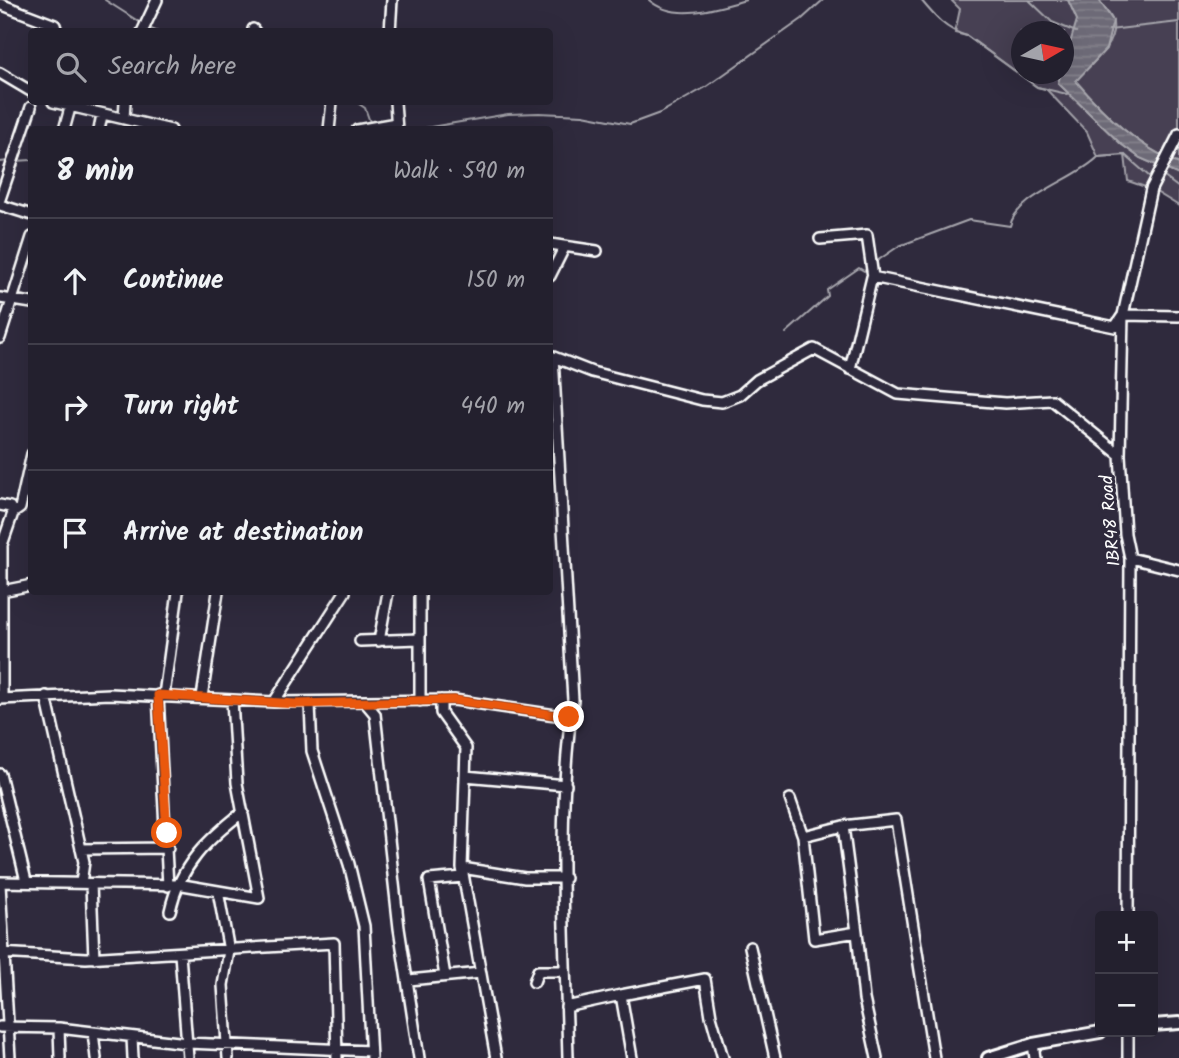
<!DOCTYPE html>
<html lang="en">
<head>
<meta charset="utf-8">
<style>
	body { margin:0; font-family:Kalam,sans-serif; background:#2f2d3a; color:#f1f3f6 }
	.controls { position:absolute; right:21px; bottom:21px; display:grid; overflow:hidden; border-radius:7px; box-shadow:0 7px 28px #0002 }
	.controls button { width:63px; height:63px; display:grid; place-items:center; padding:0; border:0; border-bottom:2px solid #403e4a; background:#23202e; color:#f1f3f6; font:35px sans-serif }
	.compass { position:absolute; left:1011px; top:21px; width:63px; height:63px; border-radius:50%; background:#23202e; box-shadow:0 7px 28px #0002; rotate:81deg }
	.stop { position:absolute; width:21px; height:21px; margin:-16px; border:5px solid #ea580c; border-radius:50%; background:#fff }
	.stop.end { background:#ea580c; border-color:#fff; box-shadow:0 2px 7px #0008 }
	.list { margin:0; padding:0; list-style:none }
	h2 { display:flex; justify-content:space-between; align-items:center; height:91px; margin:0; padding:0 28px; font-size:30px }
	h2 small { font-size:23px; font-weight:400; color:#a3a3aa }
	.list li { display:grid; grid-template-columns:46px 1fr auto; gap:21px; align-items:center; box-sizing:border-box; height:126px; padding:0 28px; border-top:2px solid #403e4a }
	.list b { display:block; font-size:26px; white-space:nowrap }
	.list em { font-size:23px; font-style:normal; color:#a3a3aa }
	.icon { flex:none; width:38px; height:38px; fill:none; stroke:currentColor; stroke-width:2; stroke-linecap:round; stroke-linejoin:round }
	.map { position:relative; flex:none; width:1179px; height:1058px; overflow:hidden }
	.search { position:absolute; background:#23202e; box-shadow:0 7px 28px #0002; left:28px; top:28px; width:525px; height:77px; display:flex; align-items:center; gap:18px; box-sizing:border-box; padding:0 24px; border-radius:7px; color:#a3a3aa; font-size:26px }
	.panel { position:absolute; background:#23202e; box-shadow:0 7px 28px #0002; left:28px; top:126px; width:525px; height:469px; border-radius:7px }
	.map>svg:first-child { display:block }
	.green { fill:#464152; stroke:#a2a0a8; stroke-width:2 }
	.water { fill:url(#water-rules); stroke:#a7a6ad; stroke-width:2 }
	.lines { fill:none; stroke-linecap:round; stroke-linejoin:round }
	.stream { stroke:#a7a6ad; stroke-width:2 }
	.minor-casing { stroke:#fff; stroke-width:14 }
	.major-casing { stroke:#fff; stroke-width:16 }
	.minor { stroke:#2f2a3d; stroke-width:9 }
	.major { stroke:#2f2a3d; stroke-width:10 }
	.route { stroke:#ea580c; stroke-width:9 }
	.labels { text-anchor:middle; stroke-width:6; stroke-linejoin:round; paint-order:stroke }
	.street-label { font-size:18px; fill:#fff; stroke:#2f2a3d }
</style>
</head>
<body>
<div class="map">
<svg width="1179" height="1058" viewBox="0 0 1179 1058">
	<defs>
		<pattern id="water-rules" width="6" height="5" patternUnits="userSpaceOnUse" patternTransform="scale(1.75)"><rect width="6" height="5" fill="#6d6a77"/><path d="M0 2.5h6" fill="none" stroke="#83808b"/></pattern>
	</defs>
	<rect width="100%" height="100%" fill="#2f2a3d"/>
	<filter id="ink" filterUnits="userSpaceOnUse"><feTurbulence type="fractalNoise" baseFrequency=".0143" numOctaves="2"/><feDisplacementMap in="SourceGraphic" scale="14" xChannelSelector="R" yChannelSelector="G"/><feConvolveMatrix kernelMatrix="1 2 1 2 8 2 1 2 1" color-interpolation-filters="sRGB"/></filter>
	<g filter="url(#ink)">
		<path class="green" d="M 951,0 L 1068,0 L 1078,20 L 1064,66 L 1064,32 L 1021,32 L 1021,74 L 1061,74 L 1058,83 L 1121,144 L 1140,158 L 1179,175 L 1179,206 L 1151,189 L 1128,181 L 1125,155 L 1098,157 L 1087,132 L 1046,89 L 1037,87 L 967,36 L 955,33 L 960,9 Z
			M 1099,0 L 1179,0 L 1179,164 C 1137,146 1105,115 1075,81 C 1089,66 1120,43 1112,19 C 1109,13 1103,6 1099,0 Z"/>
		<path class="water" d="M 1068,0 L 1099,0 L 1113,21 L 1106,49 L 1076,81 C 1105,115 1137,146 1179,164 L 1179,175 L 1140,158 L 1121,144 L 1058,83 L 1077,20 Z"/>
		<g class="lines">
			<path class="stream" d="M 105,0 L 141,23
				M 649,0 C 675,23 716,8 746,0
				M 921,0 C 934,16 946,30 967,36 L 1037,87 L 1067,94
				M 1029,0 L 1052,22 L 1076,32
				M 149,28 L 158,32
				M 1109,30 L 1179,22
				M 356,102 L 365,108 L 370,122
				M 413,130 L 508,114 L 539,113 L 583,115 L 630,124 L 660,113 L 706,87 L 802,19 L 823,0
				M 15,161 L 32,160
				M 0,162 L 9,161
				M 1163,176 L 1179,188
				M 874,263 L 899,246 L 969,220 L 1010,226 C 1016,196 1077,179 1098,157 L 1125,155 L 1150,177
				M 786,333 L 828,296 L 827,290 L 859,268 L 864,271 L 867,269"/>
			<g class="minor-casing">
				<path id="minor" d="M 0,4 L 55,25 L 57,32
					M 253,29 L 255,32
					M 142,32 L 157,0
					M 390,32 L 392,0
					M 0,73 L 32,92
					M 53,102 L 171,130
					M 395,102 L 397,130
					M 124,119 L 125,102
					M 64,130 L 70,108
					M 99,130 L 102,115
					M 329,130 L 332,102
					M 357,130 L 396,123
					M 0,199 L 31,107
					M 0,205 L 32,215
					M 820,239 L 867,235 L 873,277
					M 550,244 L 597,251
					M 550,276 L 564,248
					M 0,298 L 32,303
					M 0,338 L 32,237
					M 551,356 L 592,372 L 702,400 L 722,402 L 740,395 L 757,380 L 814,349 L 898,394 L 1005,403 L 1052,400 L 1120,455
					M 553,357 L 573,700 C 556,817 565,940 568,1058
					M 850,369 L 872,277 L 1115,327 L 1123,315 L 1179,316
					M 0,505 L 10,507 L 13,513
					M 1130,558 L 1179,570
					M 2,591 L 32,585
					M 360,641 L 420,639
					M 379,641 L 388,592
					M 158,695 L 168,886
					M 164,695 L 178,592
					M 46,696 L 84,862 L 81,883
					M 202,697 L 218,592
					M 0,699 L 110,694 L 274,702 L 345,592
					M 2,699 L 2,545 L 13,513 L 20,508 L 32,454
					M 441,700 L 441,713 L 466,748 L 462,868 L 525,878 L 565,878
					M 420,701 L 420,592
					M 274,702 L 454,700 L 569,717
					M 365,702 L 375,714 L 399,928 L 419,1058
					M 310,704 L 312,751 L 349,864 L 364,926 L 371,1058
					M 0,774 L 26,881
					M 465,776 L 566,785
					M 790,799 L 803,836 L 814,939 L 857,932 L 864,999 L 877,1058
					M 843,826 L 896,820 L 934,1058
					M 803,836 L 843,826 L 857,932
					M 81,849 L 168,848
					M 462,868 L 496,1058
					M 0,882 L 183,885 L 259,898 L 237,783 L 232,700
					M 0,884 L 10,1058
					M 91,884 L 94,958
					M 218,891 L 229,951 L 223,985 L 228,1058
					M 170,911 C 180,865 207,840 243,812
					M 1128,916 L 1130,558 L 1125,534 L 1120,455 L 1123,315 L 1151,189 L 1179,134
					M 750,947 L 775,1058
					M 0,953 L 86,958 L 334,943 L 337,1058
					M 180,954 L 188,1058
					M 445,976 L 429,880 L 463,877
					M 409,980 L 481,973
					M 534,982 L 538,971 L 565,971
					M 621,995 L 705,979 L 711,1016 L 723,1058
					M 566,1007 L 621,995 L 632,1058
					M 0,1027 L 59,1028 L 187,1043 L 370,1051
					M 59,1028 L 60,1058
					M 93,1032 L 96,1058
					M 1128,1032 L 1128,1058
					M 132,1037 L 133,1058
					M 1033,1044 L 1035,1058"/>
			</g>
			<g class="major-casing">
				<path id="major" d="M 1153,1025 L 1179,1023
					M 988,1058 L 1033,1044 L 1100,1032"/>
			</g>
			<use href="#minor" class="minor"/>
			<use href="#major" class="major"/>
		</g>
	</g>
	<g class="lines" filter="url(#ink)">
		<path class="route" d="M 167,833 L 158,695 L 296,704 L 454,700 L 569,717"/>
	</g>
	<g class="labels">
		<g class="street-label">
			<text transform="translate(1110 521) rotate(-95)" y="6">IBR48 Road</text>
		</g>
	</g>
</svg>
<div class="controls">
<button>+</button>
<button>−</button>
</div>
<svg class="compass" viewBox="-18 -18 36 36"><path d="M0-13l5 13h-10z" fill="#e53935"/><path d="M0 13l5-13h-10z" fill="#a3a3aa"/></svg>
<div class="stop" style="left:167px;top:833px"></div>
<div class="stop end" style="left:569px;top:717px"></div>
<div class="search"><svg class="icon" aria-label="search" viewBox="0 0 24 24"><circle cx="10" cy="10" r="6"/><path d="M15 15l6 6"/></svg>Search here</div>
<section class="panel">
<h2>8 min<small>Walk · 590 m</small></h2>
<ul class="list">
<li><svg class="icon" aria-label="ahead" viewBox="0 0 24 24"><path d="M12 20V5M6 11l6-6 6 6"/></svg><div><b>Continue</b></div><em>150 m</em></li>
<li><svg class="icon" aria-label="right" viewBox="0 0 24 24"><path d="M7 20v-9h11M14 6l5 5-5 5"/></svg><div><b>Turn right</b></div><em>440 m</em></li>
<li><svg class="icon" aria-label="arrive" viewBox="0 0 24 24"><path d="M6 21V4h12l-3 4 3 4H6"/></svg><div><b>Arrive at destination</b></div></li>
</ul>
</section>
</div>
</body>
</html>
